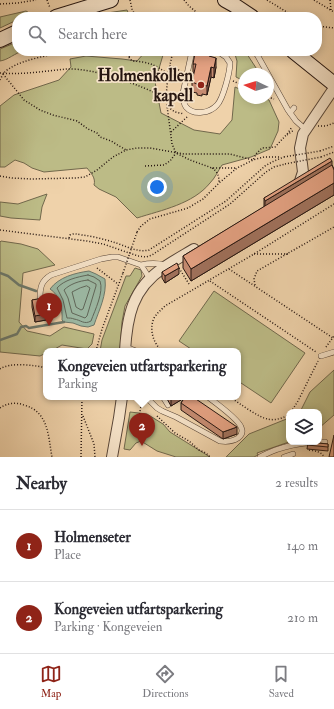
<!DOCTYPE html>
<html lang="en">
<head>
<meta charset="utf-8">
<style>
	body { margin:0; font-family:"IM FELL Double Pica",serif; background:#f2f2f3; color:#2b2b33 }
	.controls { position:absolute; right:12px; bottom:12px; display:grid; overflow:hidden; border-radius:8px; box-shadow:0 2px 10px #0003 }
	.controls button { width:36px; height:36px; display:grid; place-items:center; padding:0; border:0; border-bottom:1px solid #e1e1e2; background:#fff; color:#2b2b33; font:20px sans-serif }
	.compass { position:absolute; left:238px; top:68px; width:36px; height:36px; border-radius:50%; background:#fff; box-shadow:0 2px 10px #0003; rotate:274deg }
	.you { position:absolute; left:157px; top:187px; width:14px; height:14px; margin:-10px; border:3px solid #fff; border-radius:50%; background:#1a73e8; box-shadow:0 0 0 6px #1a73e833 }
	.badge { display:grid; place-items:center; width:26px; height:26px; border-radius:50%; background:#8f2418; color:#fff; font-size:13px; font-weight:700 }
	.pin { position:absolute; translate:-50% -33px; filter:drop-shadow(0 1px 2px #0008) }
	.pin::after { content:''; position:absolute; top:21px; width:14px; height:12px; background:inherit; clip-path:polygon(0 0,100% 0,50% 100%) }
	.popup { position:absolute; left:43px; top:348px; width:198px; height:52px; box-sizing:border-box; display:grid; place-content:center; border-radius:8px; background:#fff; filter:drop-shadow(0 1px 3px #0005); font-size:13px; white-space:nowrap; color:#7c7c81 }
	.popup b { font-size:15px; color:#2b2b33 }
	.popup::after { content:''; position:absolute; left:50%; top:100%; margin-left:-8px; border:8px solid transparent; border-top-color:#fff }
	.list { margin:0; padding:0; list-style:none }
	h2 { display:flex; justify-content:space-between; align-items:center; height:52px; margin:0; padding:0 16px; font-size:17px }
	h2 small { font-size:13px; font-weight:400; color:#7c7c81 }
	.list li { display:grid; grid-template-columns:26px 1fr auto; gap:12px; align-items:center; box-sizing:border-box; height:72px; padding:0 16px; border-top:1px solid #e1e1e2 }
	.list b { display:block; font-size:15px; white-space:nowrap }
	.list p { margin:0; font-size:13px; white-space:nowrap; color:#7c7c81 }
	.list em { font-size:13px; font-style:normal; color:#7c7c81 }
	.icon { flex:none; width:22px; height:22px; fill:none; stroke:currentColor; stroke-width:2; stroke-linecap:round; stroke-linejoin:round }
	.map { position:relative; flex:none; width:334px; height:457px; overflow:hidden }
	.search { position:absolute; background:#fff; box-shadow:0 2px 10px #0003; left:12px; right:12px; top:12px; height:44px; display:flex; align-items:center; gap:10px; box-sizing:border-box; padding:0 14px; border-radius:16px; color:#7c7c81; font-size:15px }
	.sheet { height:196px; background:#fff }
	nav { display:flex; justify-content:space-around; align-items:center; box-sizing:border-box; height:56px; border-top:1px solid #e1e1e2; background:#fff; font-size:11px; color:#7c7c81 }
	nav a { display:grid; justify-items:center; gap:2px }
	nav .on { color:#8f2418 }
	.map>svg:first-child { display:block }
	.green { fill:#bcbb86; stroke:#71684c }
	.water { fill:#9bb8a3; stroke:#6c7769 }
	.lines { fill:none; stroke-linecap:round; stroke-linejoin:round }
	.shore { stroke:#60675a; stroke-width:1 }
	.stream { stroke:#6c7769; stroke-width:2.5 }
	.lane-casing { stroke:#584537; stroke-width:6 }
	.street-casing { stroke:#584537; stroke-width:12 }
	.secondary-casing { stroke:#261611; stroke-width:16 }
	.path { stroke:#261611; stroke-width:1.5; stroke-dasharray:1 2; stroke-linecap:butt }
	.lane { stroke:#f5e2c8; stroke-width:5 }
	.street { stroke:#f5e2c8; stroke-width:10 }
	.secondary { stroke:#f5e2c8; stroke-width:14 }
	.path-bridge { stroke:#261611; stroke-width:1.5; stroke-dasharray:1 2; stroke-linecap:butt }
	.wall { fill:#c58b71; stroke:#261611 }
	.shaded-wall { fill:#a0715c; stroke:#261611 }
	.building { fill:#e5a283; stroke:#261611 }
	.poi-dot { fill:#8f2418; stroke:#f5e2c8; stroke-width:1.5 }
	.labels { text-anchor:middle; stroke-width:3.5; stroke-linejoin:round; paint-order:stroke }
	.poi-label { font-size:17px; font-weight:bold; fill:#261611; stroke:#f5e2c8; text-anchor:end }
</style>
</head>
<body>
<div class="map">
<svg width="334" height="457" viewBox="0 0 334 457">
	<rect width="100%" height="100%" fill="#efd2aa"/>
	<filter id="stains"><feTurbulence type="fractalNoise" baseFrequency=".005" numOctaves="4"/><feColorMatrix values="0 0 0 0 .2 0 0 0 0 .09 0 0 0 0 .02 0 0 0 .5 -.17"/></filter>
	<radialGradient id="worn" r=".72"><stop offset=".6" stop-color="#630" stop-opacity="0"/><stop offset="1" stop-color="#630" stop-opacity=".3"/></radialGradient>
	<path class="green" d="M 127,10 L 130,17 L 91,17 L 107,13 Z
		M 26,11 L 31,14 L 24,17 L 17,17 L 17,20 L 0,28 L 0,17 Z
		M 17,42 L 17,51 L 23,51 C 15,53 8,60 0,61 L 0,49 Z
		M 146,51 L 161,51 L 163,55 L 155,82 L 161,113 L 194,130 L 220,134 L 232,120 L 235,87 L 244,91 L 244,98 L 264,98 L 269,100 L 279,122 L 278,131 L 270,149 L 251,157 L 222,165 C 218,171 215,178 210,183 C 193,204 162,210 137,218 L 116,197 L 99,189 L 94,185 C 96,178 91,173 87,168 L 44,172 L 32,168 L 24,163 L 15,160 L 5,167 L 0,167 L 0,106 L 14,95 L 59,80 L 71,67 L 70,59 L 86,56 L 122,59 L 137,61 Z
		M 234,51 L 245,51 L 260,74 L 244,74 L 244,81 L 236,77 L 237,61 Z
		M 47,194 L 42,207 L 40,220 L 11,218 L 0,216 L 0,202 L 18,204 Z
		M 1,241 L 21,244 L 38,249 L 55,265 L 23,273 L 19,322 L 27,331 L 50,336 L 64,327 L 94,334 L 92,344 L 87,349 L 62,345 L 51,351 L 46,351 L 46,353 L 40,356 L 0,352 L 0,242 Z
		M 135,268 L 141,270 L 142,276 L 125,306 L 122,322 L 120,351 L 100,351 L 102,340 L 126,276 L 130,276 Z
		M 214,291 L 305,353 L 271,403 L 238,381 L 238,351 L 194,351 L 179,341 Z
		M 334,370 L 334,415 L 319,428 L 319,412 L 300,412 L 310,392 Z
		M 130,412 L 147,414 L 163,424 L 170,432 L 210,457 L 176,457 L 157,451 L 141,441 L 136,443 L 130,450 L 124,449 Z
		M 289,418 L 289,442 L 257,453 L 258,455 L 254,457 L 226,457 L 249,434 Z"/>
	<path class="water" d="M 89,271 L 96,274 L 105,279 C 107,295 99,310 94,325 L 88,327 L 81,326 L 73,323 L 64,322 L 62,320 C 63,310 59,294 50,289 C 59,277 75,273 89,271 Z"/>
	<g class="lines">
		<path class="shore" d="M 88,275 L 94,277 L 100,281 C 104,292 95,310 91,321 C 84,325 81,320 74,319 C 72,318 69,318 67,318 L 63,300 L 57,288 C 64,280 77,277 88,275 Z
			M 88,280 L 96,284 L 96,286 L 87,316 L 85,318 L 72,313 L 68,298 L 64,290 C 70,284 79,281 88,280 Z
			M 87,286 L 90,288 L 83,309 L 81,310 L 76,307 L 72,292 L 80,288 Z"/>
		<path class="stream" d="M 0,273 L 8,276 L 19,285 L 36,291
			M 0,340 L 17,334 L 21,327 L 26,326 L 29,328 L 64,322"/>
		<g class="lane-casing">
			<path id="lane" d="M 206,17 L 214,15 L 220,17
				M 192,51 L 183,93 C 183,98 183,103 186,107 C 194,116 210,113 217,105 C 223,99 230,72 230,63 L 226,57 L 217,51
				M 255,51 L 288,110 L 296,121 L 305,129
				M 290,113 L 294,108
				M 141,265 C 150,263 157,263 165,265
				M 40,298 C 40,288 41,281 51,275 L 101,259 L 112,257 L 118,257 L 141,265 L 150,279
				M 125,348 L 131,349 L 136,351
				M 321,356 L 334,352
				M 146,397 L 157,408 L 162,411 L 176,417 L 220,441 C 227,442 232,442 238,438 C 242,435 243,431 241,427 C 238,419 216,403 208,397
				M 163,397 L 168,405
				M 260,457 C 280,446 303,442 325,442
				M 284,457 L 293,454"/>
		</g>
		<g class="street-casing">
			<path id="street" d="M 297,186 L 300,181 L 303,172 L 300,148 L 303,134 L 334,88
				M 125,351 C 127,317 132,289 163,268 C 173,261 184,255 194,249
				M 112,457 L 119,418 L 122,397"/>
		</g>
		<g class="secondary-casing">
			<path id="secondary" d="M 225,0 L 234,5 L 252,17
				M 56,17 L 111,0
				M 0,40 L 17,32
				M 293,51 L 334,84"/>
		</g>
		<path class="path" d="M 47,0 L 50,8
			M 130,0 L 132,9 L 136,17
			M 184,0 L 189,6 L 201,16
			M 267,0 L 295,17
			M 314,0 L 334,12
			M 330,0 L 331,10
			M 0,4 L 18,3 L 36,0
			M 317,26 L 334,28
			M 119,51 L 126,54 L 132,61 C 149,62 154,64 168,74
			M 130,51 L 130,56
			M 173,51 L 168,74 L 166,98 L 172,144 L 176,153 L 190,160 L 212,168 L 237,168
			M 129,57 L 134,51
			M 170,66 L 181,71
			M 0,73 C 22,75 45,71 67,69 C 96,68 140,85 166,98
			M 3,74 L 24,100 L 40,110 L 53,115 L 77,121 L 88,129 L 97,133 L 100,137 L 111,141 L 126,150
			M 0,80 C 1,78 2,76 3,74 C 14,60 52,55 69,51
			M 233,81 L 244,86
			M 268,97 L 274,99
			M 168,107 L 175,112 L 184,114
			M 318,126 L 326,126 L 334,123
			M 171,132 L 188,116
			M 287,135 L 294,130
			M 320,151 L 334,146
			M 321,157 L 334,152
			M 145,166 L 164,165 L 170,161 L 176,153
			M 212,168 C 218,172 219,176 219,183
			M 0,176 L 12,178 L 31,179 L 75,178 L 85,177 L 97,170 L 113,157 L 126,150 L 137,148 L 150,148 L 184,154 L 230,154 L 253,160 L 256,154 L 262,148 L 275,147 L 288,133 L 292,127
			M 0,230 L 87,241 L 103,244 L 138,256 L 146,257 L 152,255 L 161,249 L 230,204 L 266,172 L 274,167 L 285,164
			M 137,232 L 141,226 L 150,219 L 188,208 L 203,199 L 219,183 L 237,168 L 253,160 L 264,157 L 281,157
			M 69,238 L 70,235 C 74,233 77,234 82,235 C 92,236 103,239 113,242 C 124,245 137,253 149,250 L 226,201 L 265,166 L 274,161 L 284,157
			M 254,254 L 288,254
			M 97,268 L 118,284
			M 179,268 L 189,284
			M 229,269 L 333,338
			M 210,281 L 316,352
			M 255,285 L 254,279 L 257,271 L 334,227
			M 326,347 L 334,336
			M 96,351 L 102,329 L 123,273
			M 162,351 C 153,343 149,329 154,318 C 157,313 161,310 165,306 L 254,254 L 334,204
			M 0,369 C 9,362 35,365 46,368
			M 230,397 C 239,403 259,418 268,419 C 275,421 284,418 289,414
			M 0,408 C 7,403 16,402 24,405 C 49,412 48,436 52,457
			M 291,412 L 298,401 L 318,361
			M 83,416 L 94,444 L 95,457
			M 157,416 L 175,433 L 189,441 L 199,450 L 206,453 L 210,457
			M 141,441 C 139,429 138,415 142,403
			M 309,450 C 315,451 321,451 324,457
			M 81,457 L 82,397"/>
		<use href="#lane" class="lane"/>
		<use href="#street" class="street"/>
		<use href="#secondary" class="secondary"/>
		<path class="path-bridge" d="M 284,157 L 320,151
			M 285,164 L 321,157
			M 123,273 L 137,232"/>
	</g>
	<path class="wall" d="M 209,56 L 216,67 L 214,78 L 211,77 L 207,95 L 202,94 L 202,96 L 197,95 L 197,93 L 192,92 L 192,82 L 194,73 L 193,73 L 193,64 Z
		M 332,165 L 334,169 L 334,195 L 191,281 L 183,268 L 183,256 L 264,207 L 264,198 Z
		M 162,272 L 179,274 L 165,283 L 162,278 Z
		M 32,300 L 43,300 L 55,316 L 46,318 L 46,320 L 35,322 L 32,307 Z
		M 166,397 L 193,397 L 237,434 L 223,439 L 181,410 L 181,403 L 184,398 L 171,406 Z
		M 308,442 L 328,444 L 328,451 L 307,449 Z"/>
	<path class="shaded-wall" d="M 216,58 L 216,67 L 214,78 L 214,68 Z
		M 211,67 L 211,77 L 207,95 L 207,86 Z
		M 332,161 L 332,178 L 265,218 L 265,201 Z
		M 334,183 L 334,195 L 191,281 L 191,269 Z
		M 179,268 L 179,274 L 165,283 L 165,276 Z
		M 55,309 L 55,316 L 46,318 L 46,320 L 35,322 L 35,316 L 46,311 Z
		M 171,397 L 186,397 L 171,406 Z
		M 237,427 L 237,434 L 223,439 L 223,432 Z"/>
	<path class="building" d="M 207,52 L 209,55 L 209,56 L 216,58 L 214,68 L 211,67 L 207,86 L 202,85 L 202,86 L 197,85 L 197,84 L 192,82 L 196,64 L 193,64 L 195,53 L 202,55 L 203,53 Z
		M 330,158 L 332,161 L 265,201 L 264,198 Z
		M 332,165 L 334,170 L 334,183 L 191,269 L 183,256 Z
		M 177,263 L 179,268 L 165,276 L 162,272 Z
		M 43,298 L 43,300 L 52,298 L 55,309 L 46,311 L 46,314 L 35,316 L 32,300 Z
		M 185,397 L 193,397 L 237,427 L 223,432 L 181,403 Z
		M 334,435 L 334,457 L 329,457 Z
		M 308,442 L 328,444 L 328,447 L 307,445 Z"/>
	<circle class="poi-dot" cx="201" cy="85" r="4"/>
	<g class="labels">
		<g class="poi-label">
			<text x="193" y="81">Holmenkollen<tspan x="193" dy="20">kapell</tspan></text>
		</g>
	</g>
	<rect width="100%" height="100%" filter="url(#stains)"/>
	<rect width="100%" height="100%" fill="url(#worn)"/>
</svg>
<div class="controls">
<button><svg class="icon" aria-label="layers" viewBox="0 0 24 24"><path d="M12 4l9 5-9 5-9-5zM3 14l9 5 9-5"/></svg></button>
</div>
<svg class="compass" viewBox="-18 -18 36 36"><path d="M0-13l5 13h-10z" fill="#e53935"/><path d="M0 13l5-13h-10z" fill="#7c7c81"/></svg>
<div class="you"></div>
<div class="pin badge" style="left:49px;top:326px">1</div>
<div class="pin badge" style="left:142px;top:446px">2</div>
<div class="popup"><b>Kongeveien utfartsparkering</b>Parking</div>
<div class="search"><svg class="icon" aria-label="search" viewBox="0 0 24 24"><circle cx="10" cy="10" r="6"/><path d="M15 15l6 6"/></svg>Search here</div>
</div>
<section class="sheet">
<h2>Nearby<small>2 results</small></h2>
<ul class="list">
<li><span class="badge">1</span><div><b>Holmenseter</b><p>Place</p></div><em>140 m</em></li>
<li><span class="badge">2</span><div><b>Kongeveien utfartsparkering</b><p>Parking · Kongeveien</p></div><em>210 m</em></li>
</ul>
</section>
<nav>
<a class="on"><svg class="icon" aria-label="map" viewBox="0 0 24 24"><path d="M3 6l6-2 6 2 6-2v14l-6 2-6-2-6 2zM9 4v14M15 6v14"/></svg>Map</a>
<a><svg class="icon" aria-label="directions" viewBox="0 0 24 24"><path d="M12 3l9 9-9 9-9-9zM9 14v-3h6M13 9l2 2-2 2"/></svg>Directions</a>
<a><svg class="icon" aria-label="saved" viewBox="0 0 24 24"><path d="M7 4h10v16l-5-4-5 4z"/></svg>Saved</a>
</nav>
</body>
</html>
